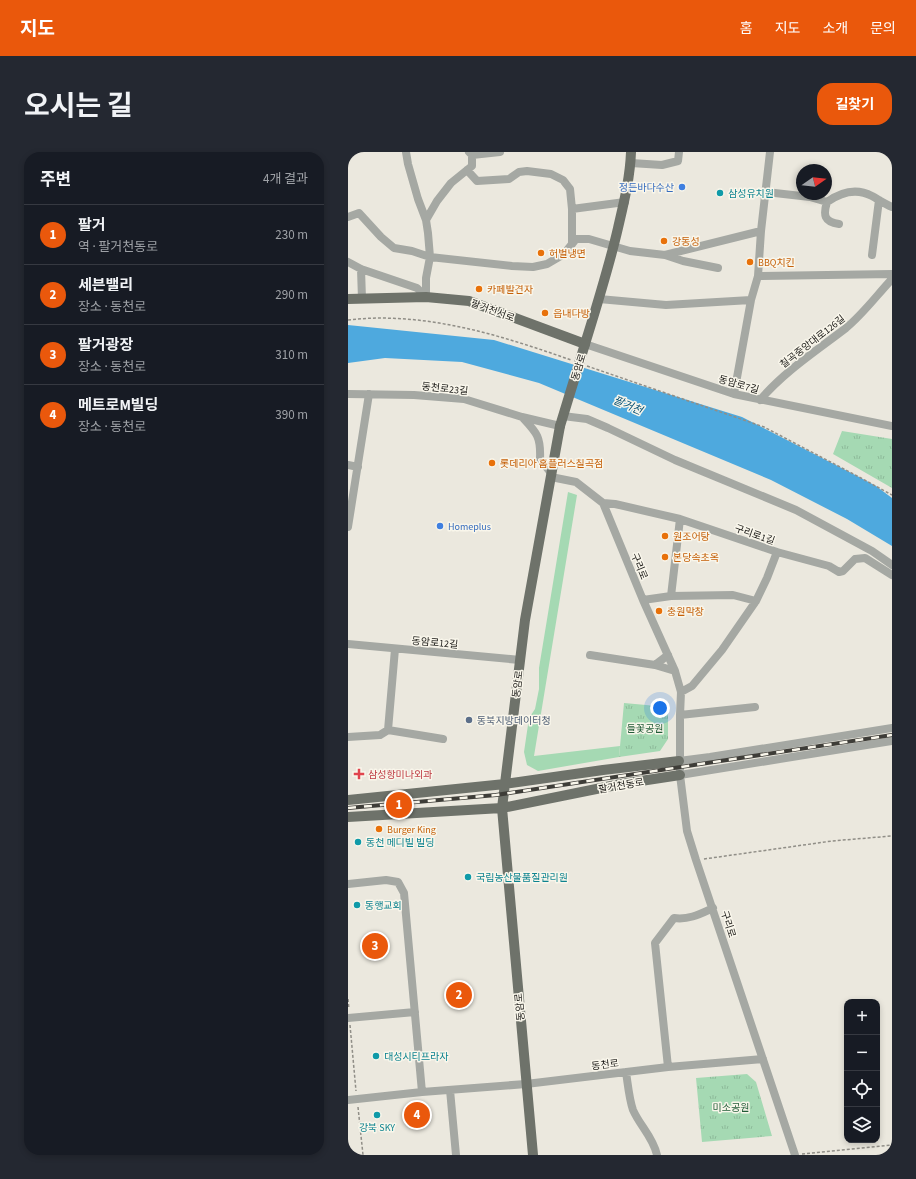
<!DOCTYPE html>
<html lang="ko">
<head>
<meta charset="utf-8">
<style>
	body { margin:0; font-family:"Source Sans 3","Noto Sans KR",sans-serif; background:#242831; color:#f1f3f6 }
	.controls { position:absolute; right:12px; bottom:12px; display:grid; overflow:hidden; border-radius:8px; box-shadow:0 2px 6px #0003 }
	.controls button { width:36px; height:36px; display:grid; place-items:center; padding:0; border:0; border-bottom:1px solid #363941; background:#171b24; color:#f1f3f6; font:20px sans-serif }
	.compass { position:absolute; left:448px; top:12px; width:36px; height:36px; border-radius:50%; background:#171b24; box-shadow:0 2px 6px #0003; rotate:76deg }
	.you { position:absolute; left:312px; top:556px; width:14px; height:14px; margin:-10px; border:3px solid #fff; border-radius:50%; background:#1a73e8; box-shadow:0 0 0 6px #1a73e833 }
	.badge { display:grid; place-items:center; width:26px; height:26px; border-radius:50%; background:#ea580c; color:#fff; font-size:13px; font-weight:700 }
	.pin { position:absolute; translate:-50% -50%; border:2px solid #fff; box-shadow:0 1px 4px #0006 }
	.list { margin:0; padding:0; list-style:none }
	h2 { display:flex; justify-content:space-between; align-items:center; height:52px; margin:0; padding:0 16px; font-size:17px }
	h2 small { font-size:13px; font-weight:400; color:#9ea1a6 }
	.list li { display:grid; grid-template-columns:26px 1fr auto; gap:12px; align-items:center; box-sizing:border-box; height:60px; padding:0 16px; border-top:1px solid #363941 }
	.list b { display:block; font-size:15px; white-space:nowrap }
	.list p { margin:0; font-size:13px; white-space:nowrap; color:#9ea1a6 }
	.list em { font-size:13px; font-style:normal; color:#9ea1a6 }
	.icon { flex:none; width:22px; height:22px; fill:none; stroke:currentColor; stroke-width:2; stroke-linecap:round; stroke-linejoin:round }
	.map { position:relative; flex:none; width:544px; height:1003px; overflow:hidden; border-radius:16px }
	header { display:flex; align-items:center; gap:24px; box-sizing:border-box; height:56px; padding:0 20px; background:#ea580c; color:#fff }
	header strong { font-size:19px }
	nav { display:flex; gap:22px; margin-inline-start:auto; font-size:14px }
	.intro { display:flex; align-items:center; justify-content:space-between; box-sizing:border-box; height:96px; padding:0 24px }
	h1 { margin:0; font-size:28px }
	.button { padding:10px 18px; border-radius:16px; background:#ea580c; color:#fff; font-size:14px; font-weight:700 }
	main { display:flex; gap:24px; padding:0 24px }
	aside { flex:1; background:#171b24; border-radius:16px; box-shadow:0 2px 6px #0003 }
	.map>svg:first-child { display:block }
	.green { fill:#a5d9b3 }
	.park { fill:url(#park-tufts) }
	.water { fill:#4ea9de }
	.lines { fill:none; stroke-linecap:round; stroke-linejoin:round }
	.path { stroke:#908e87; stroke-width:1.5; stroke-dasharray:3 2; stroke-linecap:butt }
	.minor { stroke:#a5a8a3; stroke-width:8 }
	.major { stroke:#6e726a; stroke-width:10 }
	.rail-casing { stroke:#3e3d38; stroke-width:4 }
	.rail { stroke:#f9f6eb; stroke-width:2.5; stroke-dasharray:8; stroke-linecap:butt }
	.major-bridge { stroke:#6e726a; stroke-width:10 }
	.shop-dot { fill:#3f7fe0; stroke:#f9f6eb; stroke-width:1.5 }
	.culture-dot { fill:#0f9aa8; stroke:#f9f6eb; stroke-width:1.5 }
	.food-dot { fill:#e8710a; stroke:#f9f6eb; stroke-width:1.5 }
	.service-dot { fill:#5c6f8a; stroke:#f9f6eb; stroke-width:1.5 }
	.health-dot { fill:#e0444e; stroke:#f9f6eb; stroke-width:1.5 }
	.labels { text-anchor:middle; stroke-width:3; stroke-linejoin:round; paint-order:stroke }
	.shop-label { font-size:10px; fill:#366cbe; stroke:#f9f6eb; text-anchor:end }
	.culture-label { font-size:10px; fill:#0d838f; stroke:#f9f6eb; text-anchor:start }
	.food-label { font-size:10px; fill:#c56008; stroke:#f9f6eb; text-anchor:start }
	.street-label { font-size:10px; fill:#1a1916; stroke:#f9f6eb }
	.service-label { font-size:10px; fill:#4e5e75; stroke:#f9f6eb; text-anchor:start }
	.park-label { font-size:10px; fill:#215c37; stroke:#f9f6eb }
	.health-label { font-size:10px; fill:#be3a42; stroke:#f9f6eb; text-anchor:start }
	.water-label { font-size:11px; font-style:italic; fill:#065074; stroke:#f9f6eb }
</style>
</head>
<body>
<header>
<strong>지도</strong>
<nav><a>홈</a><a>지도</a><a>소개</a><a>문의</a></nav>
</header>
<div class="intro"><h1>오시는 길</h1><a class="button">길찾기</a></div>
<main>
<aside>
<h2>주변<small>4개 결과</small></h2>
<ul class="list">
<li><span class="badge">1</span><div><b>팔거</b><p>역 · 팔거천동로</p></div><em>230 m</em></li>
<li><span class="badge">2</span><div><b>세븐밸리</b><p>장소 · 동천로</p></div><em>290 m</em></li>
<li><span class="badge">3</span><div><b>팔거광장</b><p>장소 · 동천로</p></div><em>310 m</em></li>
<li><span class="badge">4</span><div><b>메트로M빌딩</b><p>장소 · 동천로</p></div><em>390 m</em></li>
</ul>
</aside>
<div class="map">
<svg width="544" height="1003" viewBox="0 0 544 1003">
	<defs>
		<pattern id="park-tufts" width="24" height="20" patternUnits="userSpaceOnUse"><rect width="24" height="20" fill="#a5d9b3"/><path d="M3 7l-1-3M5 7V3M7 7l1-3M15 17l-1-3M17 17v-4M19 17l1-3" fill="none" stroke="#8dba99"/></pattern>
	</defs>
	<rect width="100%" height="100%" fill="#ebe8de"/>
	<path class="green" d="M 220,340 L 229,343 L 186,604 L 272,594 L 271,605 L 190,619 L 179,613 L 176,600 L 181,566 L 187,557 L 191,537 L 191,516 Z"/>
	<path class="park" d="M 494,279 L 544,287 L 544,336 L 485,302 Z
		M 276,551 L 320,555 L 320,587 L 312,599 L 271,605 Z
		M 399,922 L 408,930 L 424,984 L 354,990 L 348,926 Z"/>
	<path class="water" d="M 0,173 L 146,188 L 394,265 L 513,326 L 528,334 L 544,346 L 544,394 L 499,367 L 423,328 L 191,231 L 114,210 L 37,206 L 0,211 Z"/>
	<g class="lines">
		<path class="path" d="M 0,168 C 76,159 152,183 223,208
			M 239,214 L 416,275 L 513,326 L 544,343
			M 356,707 L 484,689 L 544,684
			M 0,847 L 1,857
			M 2,873 L 8,939
			M 10,955 L 15,1003
			M 454,1002 L 544,993"/>
		<path class="minor" d="M 58,0 L 60,12 L 70,47 L 78,68 L 80,81 L 82,105 L 78,126 L 78,145
			M 121,0 L 124,3 L 152,0
			M 283,11 L 314,13 L 330,9 L 331,0
			M 119,18 L 129,29 L 161,27 L 171,20 L 179,19 L 203,22 L 215,28 L 222,37 L 224,57 L 224,92
			M 418,40 L 462,45 L 479,50 C 493,40 509,36 524,44 C 531,48 537,52 544,55
			M 479,50 C 475,63 476,70 491,72
			M 224,57 L 277,50
			M 0,65 L 11,61 L 33,85 L 46,96 L 64,99 L 82,105 L 164,114 L 185,115 L 199,112 L 216,102 L 228,87 L 241,87 L 282,99 L 317,103 L 335,109 L 370,116
			M 78,68 L 89,49 L 103,31 L 124,14 L 124,3
			M 317,103 L 413,79
			M 524,103 L 531,48
			M 0,110 L 13,117 L 69,136 L 78,145
			M 13,117 L 14,147
			M 410,124 L 544,122
			M 251,147 L 318,153 L 403,148
			M 237,192 L 386,242 L 544,274
			M 0,242 L 66,243 L 116,247 L 174,265 L 212,274
			M 386,242 L 403,148 L 410,124 L 413,79 L 422,0
			M 412,248 C 437,219 468,199 498,176 C 515,162 529,143 544,127
			M 215,264 L 239,267 L 260,276 L 327,308 L 448,358 L 524,399 L 544,413
			M 175,266 C 189,281 193,285 192,307 L 203,321
			M 0,313 L 10,315
			M 203,325 L 228,330 L 255,351 L 295,448 L 327,519 L 333,540 L 332,563 L 332,623 L 339,679 L 348,708 L 447,1003
			M 255,351 L 267,352 L 332,367 L 429,400 L 481,414 L 491,420 L 495,419 L 507,407 L 517,406 L 544,423
			M 0,375 L 21,242
			M 323,444 L 332,367
			M 295,448 L 323,444 L 385,443 L 408,449
			M 0,492 L 172,508
			M 242,503 L 307,513
			M 320,503 L 307,513 L 327,519
			M 333,540 L 344,534 L 374,498 L 408,449 L 419,426 L 429,400
			M 332,563 L 407,555
			M 40,578 L 95,587
			M 0,585 L 32,583 L 40,578 L 47,497
			M 331,609 L 362,605 L 544,576
			M 332,623 L 544,589
			M 0,732 L 38,728 L 50,730 L 56,741 L 74,940
			M 0,866 L 67,860
			M 320,915 L 307,791 L 326,766 C 341,768 352,762 365,756
			M 278,920 C 280,933 281,946 285,958 C 292,974 305,985 309,1003
			M 102,938 L 108,1003
			M 0,948 L 74,940 L 178,932 L 320,915 L 415,907"/>
		<path class="major" d="M 0,147 L 78,145 L 121,149 L 237,192 C 249,153 261,115 270,76 C 276,50 282,26 283,0
			M 0,648 L 157,632 L 255,618 L 331,609
			M 0,665 L 154,656 L 273,632 L 332,623
			M 185,1003 L 154,656 L 177,468 L 212,274"/>
		<g class="rail-casing">
			<path id="rail" d="M 0,656 L 148,643 L 544,583"/>
		</g>
		<use href="#rail" class="rail"/>
		<path class="major-bridge" d="M 212,274 L 237,192"/>
	</g>
	<g class="shop-dot">
		<circle cx="334" cy="35" r="4"/>
		<circle cx="92" cy="374" r="4"/>
	</g>
	<g class="culture-dot">
		<circle cx="372" cy="41" r="4"/>
		<circle cx="10" cy="690" r="4"/>
		<circle cx="120" cy="725" r="4"/>
		<circle cx="9" cy="753" r="4"/>
		<circle cx="28" cy="904" r="4"/>
		<circle cx="29" cy="963" r="4"/>
	</g>
	<g class="food-dot">
		<circle cx="316" cy="89" r="4"/>
		<circle cx="193" cy="101" r="4"/>
		<circle cx="402" cy="110" r="4"/>
		<circle cx="131" cy="137" r="4"/>
		<circle cx="197" cy="161" r="4"/>
		<circle cx="144" cy="311" r="4"/>
		<circle cx="317" cy="384" r="4"/>
		<circle cx="317" cy="405" r="4"/>
		<circle cx="311" cy="459" r="4"/>
		<circle cx="31" cy="677" r="4"/>
	</g>
	<circle class="service-dot" cx="121" cy="568" r="4"/>
	<path class="health-dot" d="M9 616h4v4h4v4h-4v4h-4v-4h-4v-4h4z"/>
	<g class="labels">
		<g class="shop-label">
			<text x="326" y="39">정든바다수산</text>
			<text x="100" y="378" text-anchor="start">Homeplus</text>
		</g>
		<g class="culture-label">
			<text x="380" y="45">삼성유치원</text>
			<text x="18" y="694">동천 메디빌 빌딩</text>
			<text x="128" y="729">국립농산물품질관리원</text>
			<text x="17" y="757">동행교회</text>
			<text x="36" y="908">대성시티프라자</text>
			<text x="29" y="979" text-anchor="middle">강북 SKY</text>
		</g>
		<g class="food-label">
			<text x="324" y="93">강동성</text>
			<text x="201" y="105">허벌냉면</text>
			<text x="410" y="114">BBQ치킨</text>
			<text x="139" y="141">카페발견자</text>
			<text x="205" y="165">읍내다방</text>
			<text x="152" y="315">롯데리아 홈플러스칠곡점</text>
			<text x="325" y="388">원조어탕</text>
			<text x="325" y="409">본당속초옥</text>
			<text x="319" y="463">충원막창</text>
			<text x="39" y="681">Burger King</text>
		</g>
		<g class="street-label">
			<text transform="translate(145 158) rotate(20)" y="4">팔거천서로</text>
			<text transform="translate(464 189) rotate(-38)" y="4">칠곡중앙대로126길</text>
			<text transform="translate(230 215) rotate(-73)" y="4">동암로</text>
			<text transform="translate(391 232) rotate(16)" y="4">동암로7길</text>
			<text transform="translate(97 236) rotate(6)" y="4">동천로23길</text>
			<text transform="translate(407 382) rotate(19)" y="4">구리로1길</text>
			<text transform="translate(292 414) rotate(67)" y="4">구리로</text>
			<text transform="translate(87 490) rotate(5)" y="4">동암로12길</text>
			<text transform="translate(169 532) rotate(-83)" y="4">동암로</text>
			<text transform="translate(273 633) rotate(-10)" y="4">팔거천동로</text>
			<text transform="translate(381 772) rotate(72)" y="4">구리로</text>
			<text transform="translate(171 855) rotate(-95)" y="4">동암로</text>
			<text transform="translate(257 912) rotate(-7)" y="4">동천로</text>
		</g>
		<g class="service-label">
			<text x="129" y="572">동북지방데이터청</text>
		</g>
		<g class="park-label">
			<text x="297" y="580">들꽃공원</text>
			<text x="383" y="959">미소공원</text>
		</g>
		<g class="health-label">
			<text x="20" y="626">삼성항미나외과</text>
		</g>
		<g class="water-label">
			<text transform="translate(280 253) rotate(23)" y="4">팔거천</text>
		</g>
	</g>
</svg>
<div class="controls">
<button>+</button>
<button>−</button>
<button><svg class="icon" aria-label="locate" viewBox="0 0 24 24"><circle cx="12" cy="12" r="6"/><path d="M12 2v4M12 18v4M2 12h4M18 12h4"/></svg></button>
<button><svg class="icon" aria-label="layers" viewBox="0 0 24 24"><path d="M12 4l9 5-9 5-9-5zM3 14l9 5 9-5"/></svg></button>
</div>
<svg class="compass" viewBox="-18 -18 36 36"><path d="M0-13l5 13h-10z" fill="#e53935"/><path d="M0 13l5-13h-10z" fill="#9ea1a6"/></svg>
<div class="you"></div>
<div class="pin badge" style="left:51px;top:653px">1</div>
<div class="pin badge" style="left:111px;top:843px">2</div>
<div class="pin badge" style="left:27px;top:794px">3</div>
<div class="pin badge" style="left:69px;top:963px">4</div>
</div>
</main>
</body>
</html>
